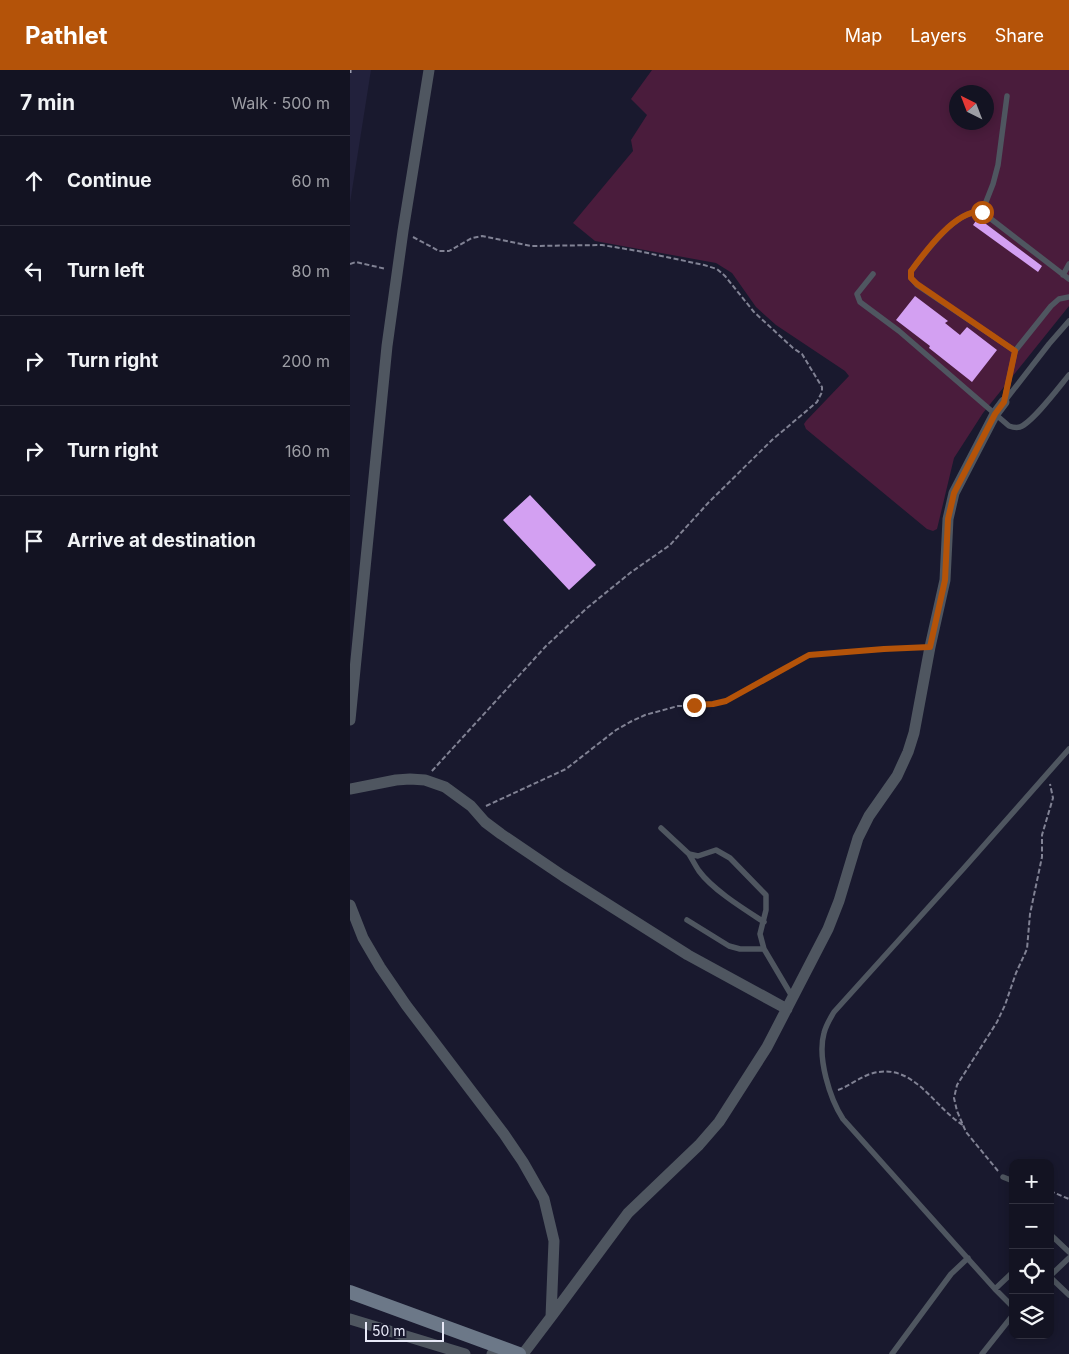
<!DOCTYPE html>
<html lang="en">
<head>
<meta charset="utf-8">
<style>
	body { margin:0; font-family:Inter,sans-serif; background:#1c1c2a; color:#f1f3f6 }
	.controls { position:absolute; right:15px; bottom:15px; display:grid; overflow:hidden; border-radius:10px; box-shadow:0 2px 12px #0003 }
	.controls button { width:45px; height:45px; display:grid; place-items:center; padding:0; border:0; border-bottom:1px solid #323240; background:#131322; color:#f1f3f6; font:25px sans-serif }
	.compass { position:absolute; left:599px; top:15px; width:45px; height:45px; border-radius:50%; background:#131322; box-shadow:0 2px 12px #0003; rotate:318deg }
	.scale { position:absolute; left:15px; bottom:12px; width:79px; box-sizing:border-box; padding-left:5px; border:2px solid #e8e9f8; border-top:0; font-size:14px; line-height:18px; white-space:nowrap; color:#e8e9f8; -webkit-text-stroke:4px #19192e; paint-order:stroke }
	.stop { position:absolute; width:15px; height:15px; margin:-11px; border:4px solid #b45309; border-radius:50%; background:#fff }
	.stop.end { background:#b45309; border-color:#fff; box-shadow:0 1px 5px #0008 }
	.list { margin:0; padding:0; list-style:none }
	h2 { display:flex; justify-content:space-between; align-items:center; height:65px; margin:0; padding:0 20px; font-size:21px }
	h2 small { font-size:16px; font-weight:400; color:#9d9ea5 }
	.list li { display:grid; grid-template-columns:32px 1fr auto; gap:15px; align-items:center; box-sizing:border-box; height:90px; padding:0 20px; border-top:1px solid #323240 }
	.list b { display:block; font-size:19px; white-space:nowrap }
	.list em { font-size:16px; font-style:normal; color:#9d9ea5 }
	.icon { flex:none; width:28px; height:28px; fill:none; stroke:currentColor; stroke-width:2; stroke-linecap:round; stroke-linejoin:round }
	.map { position:relative; flex:none; width:719px; height:1284px; overflow:hidden }
	header { display:flex; align-items:center; gap:30px; box-sizing:border-box; height:70px; padding:0 25px; background:#b45309; color:#fff }
	header strong { font-size:24px }
	nav { display:flex; gap:28px; margin-inline-start:auto; font-size:18px }
	main { display:flex }
	aside { flex:1; background:#131322 }
	.map>svg:first-child { display:block }
	.built { fill:#22213c }
	.green { fill:#4a1c3c; fill-rule:evenodd }
	.building { fill:#d3a0f2 }
	.lines { fill:none; stroke-linecap:round; stroke-linejoin:round }
	.path { stroke:#818294; stroke-width:2; stroke-dasharray:5 2.5; stroke-linecap:butt }
	.service { stroke:#4f5660; stroke-width:5.5 }
	.minor { stroke:#4f5660; stroke-width:11 }
	.secondary { stroke:#6c7888; stroke-width:14 }
	.rail { stroke:#9c9dae; stroke-width:3; stroke-dasharray:9 9; stroke-linecap:butt }
	.route { stroke:#b45309; stroke-width:6 }
</style>
</head>
<body>
<header>
<strong>Pathlet</strong>
<nav><a>Map</a><a>Layers</a><a>Share</a></nav>
</header>
<main>
<aside>
<h2>7 min<small>Walk · 500 m</small></h2>
<ul class="list">
<li><svg class="icon" aria-label="ahead" viewBox="0 0 24 24"><path d="M12 20V5M6 11l6-6 6 6"/></svg><div><b>Continue</b></div><em>60 m</em></li>
<li><svg class="icon" aria-label="left" viewBox="0 0 24 24"><path d="M17 20v-9H6M10 6l-5 5 5 5"/></svg><div><b>Turn left</b></div><em>80 m</em></li>
<li><svg class="icon" aria-label="right" viewBox="0 0 24 24"><path d="M7 20v-9h11M14 6l5 5-5 5"/></svg><div><b>Turn right</b></div><em>200 m</em></li>
<li><svg class="icon" aria-label="right" viewBox="0 0 24 24"><path d="M7 20v-9h11M14 6l5 5-5 5"/></svg><div><b>Turn right</b></div><em>160 m</em></li>
<li><svg class="icon" aria-label="arrive" viewBox="0 0 24 24"><path d="M6 21V4h12l-3 4 3 4H6"/></svg><div><b>Arrive at destination</b></div></li>
</ul>
</aside>
<div class="map">
<svg width="719" height="1284" viewBox="0 0 719 1284">
	<rect width="100%" height="100%" fill="#19192e"/>
	<path class="built" d="M 0,0 L 21,0 L 0,133 Z"/>
	<path class="green" d="M 302,0 L 719,0 L 719,236 L 633,343 L 604,388 L 587,459 L 583,461 L 577,459 L 456,359 L 454,354 L 456,351 L 499,306 L 495,301 L 426,255 L 406,237 L 382,203 L 366,193 L 245,171 L 223,153 L 283,81 L 281,70 L 297,45 L 281,29 ZM 606,22 L 636,22 L 636,52 L 606,52 Z"/>
	<path class="building" d="M 628,148 L 692,196 L 688,202 L 623,155 Z
		M 565,226 L 598,251 L 595,253 L 610,265 L 617,257 L 647,280 L 622,312 L 579,278 L 580,276 L 546,250 Z
		M 180,425 L 246,495 L 219,520 L 153,450 Z"/>
	<g class="lines">
		<path class="path" d="M 63,167 L 89,181 L 99,181 L 122,168 L 132,166 L 181,176 L 252,175 L 288,181 L 354,195 L 367,199 L 375,206 L 404,242 L 443,278 L 452,284 L 472,317 L 472,322 L 467,332 L 422,370 L 359,432 L 320,475 L 280,503 L 237,538 L 196,576 L 81,702
			M 0,194 L 6,192 L 36,199
			M 136,736 L 216,699 L 266,660 L 280,652 L 295,645 L 328,636 L 363,635 L 376,631 L 459,585 L 570,577
			M 488,1020 C 499,1016 509,1008 520,1004 C 563,990 583,1037 613,1055
			M 648,1101 L 616,1062 L 607,1041 L 604,1028 L 607,1015 L 647,952 L 655,935 L 666,903 L 677,879 L 680,844 L 692,787 L 692,765 L 703,728 L 700,714
			M 700,1121 L 719,1129"/>
		<path class="service" d="M 632,142 L 643,114 L 648,95 L 657,26
			M 523,204 L 507,224 L 510,232 L 549,261 L 659,356 C 662,357 666,358 670,357 C 683,352 709,317 719,305
			M 713,205 L 719,194
			M 665,281 L 567,215 L 561,208 L 561,201 C 576,182 606,139 632,142 L 719,209
			M 657,328 L 699,274 L 719,251
			M 654,332 L 665,281 L 701,236 L 709,229 L 719,227
			M 311,758 L 339,784 L 348,786 L 366,780 L 380,788 L 416,825 L 416,840 L 410,864 L 414,879 L 443,928
			M 339,784 C 342,789 345,795 349,801 C 363,820 394,839 414,852
			M 337,850 L 379,876 L 390,879 L 414,879
			M 653,1107 L 663,1111
			M 700,1168 L 702,1166 L 719,1182
			M 700,1206 L 719,1188
			M 700,1207 L 719,1225
			M 645,1219 L 663,1202
			M 663,1237 L 645,1219 L 493,1049 C 480,1029 467,988 474,963 C 476,955 480,949 484,942 L 614,798 L 719,679
			M 542,1284 L 601,1204 L 618,1188
			M 632,1284 L 663,1245"/>
		<path class="minor" d="M 0,650 L 37,276 L 53,161 L 79,0
			M 0,719 L 46,710 L 60,709 L 75,710 L 95,717 L 121,736 L 135,752 L 151,764 L 213,806 L 338,885 L 437,939
			M 0,835 L 13,868 L 30,897 L 56,935 L 154,1064 L 173,1092 L 194,1129 L 204,1171 L 201,1247 L 173,1284
			M 201,1247 L 278,1143 L 349,1075 L 369,1052 L 417,977 L 478,859 L 489,831 L 508,768 L 519,746 L 547,706 L 558,682 L 564,663 L 580,577 L 595,510 L 598,449 L 604,423 L 645,344 L 654,332
			M 0,1249 L 115,1284
			M 142,1284 L 153,1278"/>
		<path class="secondary" d="M 0,1222 L 169,1284"/>
		<path class="rail" d="M 0,3 L 0,0"/>
	</g>
	<g class="lines">
		<path class="route" d="M 344,635 L 363,634 L 376,631 L 459,585 L 534,579 L 580,577 L 595,510 L 598,449 L 604,423 L 645,344 L 654,332 L 665,281 L 567,214 L 561,208 L 561,201 C 575,182 606,139 632,142"/>
	</g>
</svg>
<div class="controls">
<button>+</button>
<button>−</button>
<button><svg class="icon" aria-label="locate" viewBox="0 0 24 24"><circle cx="12" cy="12" r="6"/><path d="M12 2v4M12 18v4M2 12h4M18 12h4"/></svg></button>
<button><svg class="icon" aria-label="layers" viewBox="0 0 24 24"><path d="M12 4l9 5-9 5-9-5zM3 14l9 5 9-5"/></svg></button>
</div>
<svg class="compass" viewBox="-18 -18 36 36"><path d="M0-13l5 13h-10z" fill="#e53935"/><path d="M0 13l5-13h-10z" fill="#9d9ea5"/></svg>
<div class="scale">50 m</div>
<div class="stop" style="left:632px;top:142px"></div>
<div class="stop end" style="left:344px;top:635px"></div>
</div>
</main>
</body>
</html>
